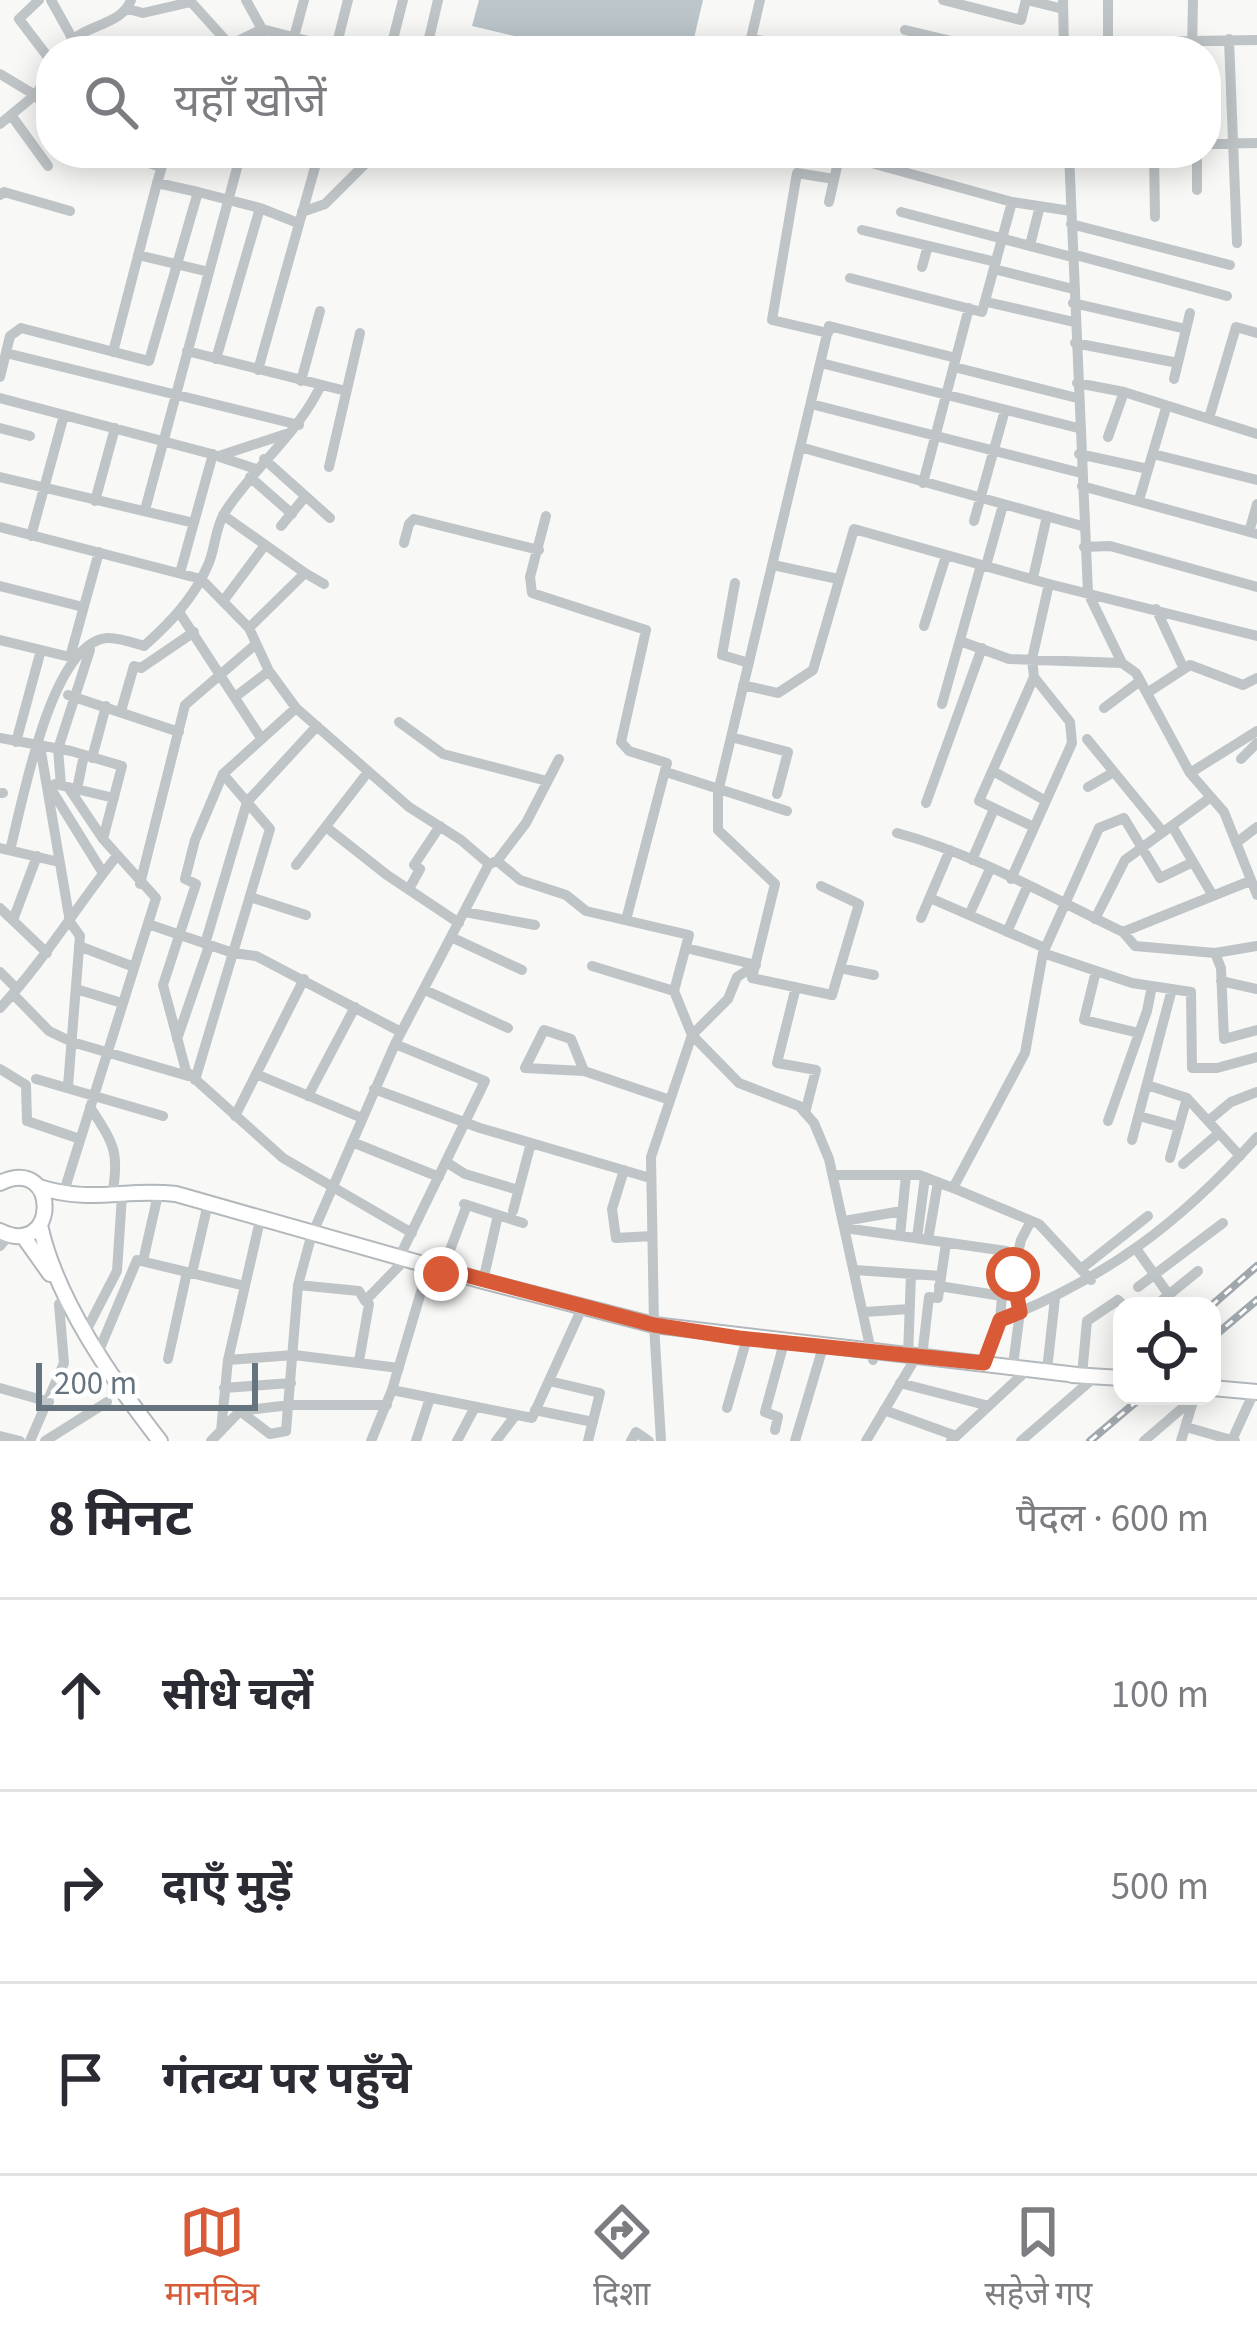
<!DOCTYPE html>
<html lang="hi">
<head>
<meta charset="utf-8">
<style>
	body { margin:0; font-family:"Source Sans 3","Noto Sans Devanagari",sans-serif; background:#f7f7f7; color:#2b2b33 }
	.controls { position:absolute; right:36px; bottom:36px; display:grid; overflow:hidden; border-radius:24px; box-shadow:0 6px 30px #0003 }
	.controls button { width:108px; height:108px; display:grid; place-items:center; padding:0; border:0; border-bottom:3px solid #e1e1e2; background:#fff; color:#2b2b33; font:60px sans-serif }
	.scale { position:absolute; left:36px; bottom:30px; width:222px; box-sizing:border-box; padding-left:12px; border:6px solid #65747f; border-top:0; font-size:33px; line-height:42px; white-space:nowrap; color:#65747f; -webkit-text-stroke:9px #fff; paint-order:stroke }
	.stop { position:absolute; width:36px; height:36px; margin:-27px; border:9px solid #d85a36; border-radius:50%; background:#fff }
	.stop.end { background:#d85a36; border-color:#fff; box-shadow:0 3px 12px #0008 }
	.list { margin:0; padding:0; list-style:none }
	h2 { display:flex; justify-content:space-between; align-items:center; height:156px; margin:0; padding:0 48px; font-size:51px }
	h2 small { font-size:39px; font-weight:400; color:#7c7c81 }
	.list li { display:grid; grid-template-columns:78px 1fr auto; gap:36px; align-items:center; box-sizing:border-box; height:192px; padding:0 48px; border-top:3px solid #e1e1e2 }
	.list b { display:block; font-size:45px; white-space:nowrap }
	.list em { font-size:39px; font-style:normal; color:#7c7c81 }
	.icon { flex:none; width:66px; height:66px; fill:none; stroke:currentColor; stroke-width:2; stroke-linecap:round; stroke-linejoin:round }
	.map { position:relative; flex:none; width:1257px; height:1441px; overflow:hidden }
	.search { position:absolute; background:#fff; box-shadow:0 6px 30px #0003; left:36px; right:36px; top:36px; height:132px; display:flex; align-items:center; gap:30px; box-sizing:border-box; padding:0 42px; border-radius:48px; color:#7c7c81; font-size:45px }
	.sheet { height:732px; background:#fff }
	nav { display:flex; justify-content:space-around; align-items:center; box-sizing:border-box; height:168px; border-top:3px solid #e1e1e2; background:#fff; font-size:33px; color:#7c7c81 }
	nav a { display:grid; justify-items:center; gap:6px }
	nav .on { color:#d85a36 }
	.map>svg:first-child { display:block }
	.water { fill:#bbc5ca }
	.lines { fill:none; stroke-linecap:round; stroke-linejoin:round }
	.major-casing { stroke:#b3b8bc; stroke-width:18 }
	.minor { stroke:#bfc4c7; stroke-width:10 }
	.major { stroke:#fff; stroke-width:14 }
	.rail-casing { stroke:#a1a8ad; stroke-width:8 }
	.rail { stroke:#fff; stroke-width:3; stroke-dasharray:9; stroke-linecap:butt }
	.route { stroke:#d85a36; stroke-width:15 }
</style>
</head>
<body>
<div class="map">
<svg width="1257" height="1441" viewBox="0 0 1257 1441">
	<rect width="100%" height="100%" fill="#f8f8f6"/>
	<path class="water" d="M 479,0 L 703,0 L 691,51 L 577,51 L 472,26 Z"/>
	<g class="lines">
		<g class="major-casing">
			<path id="major" d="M 0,1183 C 60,1154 59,1260 0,1231
				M 39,1187 C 92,1204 125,1188 176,1194 L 483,1281 L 654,1325 L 1077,1375
				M 40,1225 C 56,1300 114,1382 160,1441
				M 23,1236 L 50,1274
				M 1072,1375 L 1122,1378
				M 1212,1388 L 1257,1392"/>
		</g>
		<path class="minor" d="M 39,0 L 19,19 L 51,61
			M 51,0 L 71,36
			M 246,0 L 262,29 L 347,51
			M 943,0 L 1021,20 L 1026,0
			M 1027,0 L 1063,9
			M 1063,0 L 1064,51
			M 128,9 L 143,13 L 191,2 L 230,45 L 262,29 L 263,51
			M 905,30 L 994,51
			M 294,37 L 304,0
			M 751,39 L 775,43 L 785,51
			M 1229,39 L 1237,243
			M 1064,43 L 1257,40
			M 64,51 C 78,23 121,28 131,0
			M 335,51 L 348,0
			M 390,51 L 403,0
			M 426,51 L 438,0
			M 748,51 L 760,0
			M 1108,51 L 1108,0
			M 1192,51 L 1193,0
			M 0,74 L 35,95 L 51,112
			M 11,115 L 48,166
			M 0,124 L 35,95 L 51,73
			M 1206,144 L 1257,143
			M 118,153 L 161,167
			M 166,153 L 157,183 L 198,192
			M 218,153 L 240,158
			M 1069,153 L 1088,593 L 1122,663 L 1136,673 L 1190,773 L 1224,812 L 1257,895
			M 1154,153 L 1155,217
			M 1197,153 L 1197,190
			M 403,163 L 405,153
			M 875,164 L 1012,202 L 1071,211
			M 0,195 L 4,192 L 70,211
			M 829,202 L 840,153
			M 302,212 L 325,204 L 370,159 L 349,153
			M 901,212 L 1072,257
			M 1071,224 L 1230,265
			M 862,230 L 996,262
			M 1030,245 L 1040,206
			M 1072,254 L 1227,296
			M 138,255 L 209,272
			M 922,267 L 928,246
			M 994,269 L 1073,289
			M 850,278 L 982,312 L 1012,202
			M 987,302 L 1074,322
			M 1073,303 L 1186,329
			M 828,333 L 772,320 L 797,173 L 834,179
			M 1075,343 L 1178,363
			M 187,351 L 346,391
			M 113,352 L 157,183
			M 6,353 L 299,425
			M 216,359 L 260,208
			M 821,363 L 1078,428
			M 954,367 L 1077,398
			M 258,370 L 319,153
			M 0,377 L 10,336 L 21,328 L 149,361 L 198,192 L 260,208 L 298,223
			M 1174,379 L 1190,313
			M 301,381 L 320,311
			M 1077,383 L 1124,392 L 1257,434
			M 0,398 L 219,456 L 286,434
			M 811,404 L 1081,473
			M 1209,418 L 1236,327 L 1257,333
			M 0,428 L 30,436
			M 1108,437 L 1124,392
			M 800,447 L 1082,526
			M 1079,454 L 1148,469
			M 1153,454 L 1257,480
			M 220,457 L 256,469
			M 264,459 L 330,518
			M 329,467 L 360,333
			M 0,477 L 194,523
			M 250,477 L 292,514
			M 923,483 L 969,308
			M 1082,486 L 1257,534
			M 1139,500 L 1166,408
			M 95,501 L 115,428
			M 145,510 L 241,153
			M 223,515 L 305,573 L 249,628
			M 546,516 L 530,577 L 532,593 L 646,630 L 621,742 L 629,751 L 667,763 L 626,920
			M 974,521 L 1005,410
			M 281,526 L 305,497
			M 0,527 L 201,579 L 249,628 L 269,671 L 296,708 L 409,807 L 461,840 L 489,864 L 497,861 L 520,880 L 566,895 L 586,911 L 689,935 L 674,991 L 692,1035 L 739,1083 L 799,1106 L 814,1123 L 829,1159 L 873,1360
			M 1249,532 L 1257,504
			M 31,536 L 64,415
			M 404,543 L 409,524 L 414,519 L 539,550
			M 1084,547 L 1110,546 L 1257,587
			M 773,565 L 838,579
			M 986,566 L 1003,505
			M 180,573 L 213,454
			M 305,573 L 324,584
			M 1033,578 L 1047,516
			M 735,583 L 722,655 L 749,663
			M 0,586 L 83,607
			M 224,600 L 265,545
			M 1156,609 L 1184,669
			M 179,612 L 261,738
			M 924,626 L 946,556
			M 0,640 L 70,657 L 99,552
			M 960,641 L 1009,659 L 1122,663
			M 743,685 L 778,693 L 813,670 L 854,529 L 1049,584 L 1257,636
			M 1147,693 L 1190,665 L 1243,685 L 1257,678
			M 68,695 L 179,732
			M 235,697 L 269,671
			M 942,704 L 981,565
			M 296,708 L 223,774 L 195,840 L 185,879 L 196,884 L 163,985 L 186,1071 L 283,1158 L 412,1233
			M 1104,708 L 1140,681
			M 121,711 L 134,666 L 141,668 L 194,632
			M 399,722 L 443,754 L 547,781
			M 731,737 L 788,752 L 777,794
			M 0,738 L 71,751 L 122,766 L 103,839 L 156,898 L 66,1185 L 66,1196
			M 1087,739 L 1163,832
			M 16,742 L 41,650
			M 40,746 L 70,922 L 80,936 L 68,1086
			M 92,758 L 106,706
			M 1241,759 L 1257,743
			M 993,771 L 1046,801
			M 666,772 L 787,811
			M 1190,773 L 1257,731
			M 55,784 L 114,798
			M 61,785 L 58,749 L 90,650
			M 68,787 L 103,839
			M 1088,787 L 1114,772
			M 51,789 L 103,873
			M 77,789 L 84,755
			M 0,793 L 3,793
			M 926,803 L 982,648
			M 1172,826 L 1213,896
			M 326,827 L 387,875 L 459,923
			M 1034,827 L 979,801 L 1034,677 L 1032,659 L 1049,584
			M 897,833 C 976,854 1050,897 1123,932 L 1135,946 L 1215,953 L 1257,946
			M 1236,843 L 1257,827
			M 0,848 L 59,862
			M 10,850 C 22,806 50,643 107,638 C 118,637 134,643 144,646 C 170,623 194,598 208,565 C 216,547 214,530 225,512 C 254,467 298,434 321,385
			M 972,860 L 994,809
			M 497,861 L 526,823 L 559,759
			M 296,865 L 368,772
			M 1011,879 L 1072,743 L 1070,722 L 1034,677
			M 140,884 L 185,705 L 256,644
			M 821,886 L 859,904 L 832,995 L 752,978 L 775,884 L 718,830 L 718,792 L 829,326 L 956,358
			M 409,889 L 420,869 L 414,865 L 440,826
			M 250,897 L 306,915
			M 930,898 L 1045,948
			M 0,908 L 47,953
			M 465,912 L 535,925
			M 969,915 L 990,869
			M 921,918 L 950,850
			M 1095,919 L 1125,860 L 1211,797
			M 13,920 L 37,856
			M 148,924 L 233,953 L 256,956 L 401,1032
			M 1007,932 L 1027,887
			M 1123,932 L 1250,881
			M 451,937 L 522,970
			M 205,944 L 247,802 L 317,726
			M 79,946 L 134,967
			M 686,948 L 756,965
			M 1043,953 L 1132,983 L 1191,992 L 1192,1068 L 1217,1068 L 1257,1057
			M 1215,953 L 1221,968 L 1224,1039 L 1257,1030
			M 592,966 L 674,991
			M 840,968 L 874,975
			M 1096,971 L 1084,1020 L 1139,1033
			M 0,972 L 17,989
			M 1221,981 L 1257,989
			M 796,987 L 777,1063 L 816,1070 L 805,1113
			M 76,989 L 122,1003
			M 425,990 L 508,1028
			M 13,994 L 49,1031 L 72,1042 L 188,1076
			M 0,1008 C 44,961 76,907 116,857
			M 177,1039 L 209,946
			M 395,1044 L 485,1081 L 398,1260
			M 0,1069 L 26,1085 L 27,1121 L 80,1139
			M 584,1071 L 571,1039 L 544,1030 L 525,1068 L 584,1071 L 670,1100
			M 256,1074 L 362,1118
			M 36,1079 L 163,1116
			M 195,1080 L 270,829 L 223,774
			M 1147,1085 L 1187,1098 L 1240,1156
			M 374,1089 L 480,1128 L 650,1178
			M 308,1096 L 355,1007
			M 90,1107 C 114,1144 120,1152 112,1196
			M 235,1116 L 304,979
			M 1139,1116 L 1179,1127
			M 1108,1121 L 1147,1011 L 1152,986
			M 1208,1121 L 1231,1102 L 1257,1092
			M 1132,1140 L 1172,989
			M 352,1142 L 439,1177
			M 1170,1158 L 1187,1098
			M 446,1162 L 465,1174 L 518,1190
			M 1183,1164 L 1219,1133
			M 624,1170 L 612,1209 L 616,1238 L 652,1236
			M 833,1175 L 919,1175 L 953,1188 L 1039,1224 L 1091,1280
			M 953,1188 L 1025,1053 L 1043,953 L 1099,828 L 1124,818 L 1160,878 L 1193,862
			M 464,1204 L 523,1223
			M 513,1211 L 531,1143
			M 844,1221 L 902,1211
			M 845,1228 L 1006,1251 L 1000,1320
			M 900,1236 L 906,1175
			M 917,1238 L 925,1177
			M 928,1240 L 938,1182
			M 0,1246 L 9,1235
			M 1137,1250 L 1169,1295
			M 143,1261 L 157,1199
			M 1081,1269 L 1148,1216
			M 855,1270 L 941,1276
			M 192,1273 L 207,1208
			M 441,1274 L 467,1205
			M 483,1281 L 498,1215
			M 298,1285 L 359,1291 L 365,1301
			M 939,1286 L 1002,1296
			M 1138,1287 L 1223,1223
			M 1155,1306 L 1198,1271
			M 865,1312 L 909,1309
			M 86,1331 L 117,1271 L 122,1196
			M 98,1353 L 137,1260 L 245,1286
			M 908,1356 L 911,1274
			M 922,1357 L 929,1297 L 938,1298 L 946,1243
			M 168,1359 L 187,1272
			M 228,1360 L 294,1355 L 399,1368
			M 359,1361 L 369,1304 L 365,1301 L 402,1263
			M 1013,1365 L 1020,1312 L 1013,1274 L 1021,1240 L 1031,1221
			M 983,1366 L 1000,1320 C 1107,1278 1180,1223 1257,1137
			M 1047,1370 L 1055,1298
			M 1082,1375 L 1087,1321 L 1118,1300 L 1124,1306
			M 549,1381 L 600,1393 L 588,1441
			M 900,1383 L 989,1406
			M 0,1388 L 49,1402
			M 224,1388 L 291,1383
			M 392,1390 L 532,1418 L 582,1308
			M 727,1408 L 745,1345
			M 535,1410 L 593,1422
			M 884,1410 L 956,1436
			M 240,1411 L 270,1434 L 286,1431 L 298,1285 L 311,1237 L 395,1044 L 489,864
			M 1186,1427 L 1235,1441
			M 775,1430 L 778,1417 L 765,1412 L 782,1350
			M 221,1431 L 228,1360 L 261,1216
			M 0,1436 L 20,1441
			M 1232,1440 L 1254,1392
			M 30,1441 L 64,1363 L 59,1304 L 67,1297
			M 45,1441 L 107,1402
			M 211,1441 L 240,1411 L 290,1405 L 387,1405
			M 371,1441 L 392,1390 L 429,1265
			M 416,1441 L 430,1398
			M 457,1441 L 475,1407
			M 496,1441 L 515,1416
			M 631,1441 L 636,1432 L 649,1441
			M 661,1441 L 654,1325 L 651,1157 L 692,1035 L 728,999 L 737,977 L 756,965
			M 795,1441 L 823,1347
			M 866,1441 L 912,1364
			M 951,1441 L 1024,1373
			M 1021,1441 L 1096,1376
			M 1144,1441 L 1194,1398
			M 1181,1441 L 1194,1398"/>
		<use href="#major" class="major"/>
		<g class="rail-casing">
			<path id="rail" d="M 1211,1306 L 1257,1266
				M 1212,1338 L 1257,1300
				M 1090,1441 L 1143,1396"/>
		</g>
		<use href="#rail" class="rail"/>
	</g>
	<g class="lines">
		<path class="route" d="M 441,1274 L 443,1269 L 654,1325 L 739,1338 L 984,1363 L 1000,1320 L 1020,1312 L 1013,1274"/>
	</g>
</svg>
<div class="controls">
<button><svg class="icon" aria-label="locate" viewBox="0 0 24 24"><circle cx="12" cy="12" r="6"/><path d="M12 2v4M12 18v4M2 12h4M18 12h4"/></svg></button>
</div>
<div class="scale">200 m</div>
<div class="stop" style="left:1013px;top:1274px"></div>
<div class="stop end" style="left:441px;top:1274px"></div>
<div class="search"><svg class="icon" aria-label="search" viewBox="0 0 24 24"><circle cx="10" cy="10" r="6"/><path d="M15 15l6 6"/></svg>यहाँ खोजें</div>
</div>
<section class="sheet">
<h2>8 मिनट<small>पैदल · 600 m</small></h2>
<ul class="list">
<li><svg class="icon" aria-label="ahead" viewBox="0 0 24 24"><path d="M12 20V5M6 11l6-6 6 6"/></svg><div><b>सीधे चलें</b></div><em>100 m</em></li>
<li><svg class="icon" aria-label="right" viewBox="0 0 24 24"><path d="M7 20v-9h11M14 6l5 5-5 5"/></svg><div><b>दाएँ मुड़ें</b></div><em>500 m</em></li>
<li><svg class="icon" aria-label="arrive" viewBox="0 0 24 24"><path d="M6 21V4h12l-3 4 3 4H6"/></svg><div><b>गंतव्य पर पहुँचे</b></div></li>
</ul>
</section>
<nav>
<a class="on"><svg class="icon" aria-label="map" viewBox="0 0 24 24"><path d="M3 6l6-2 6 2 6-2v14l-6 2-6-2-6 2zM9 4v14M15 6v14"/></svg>मानचित्र</a>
<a><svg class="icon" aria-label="directions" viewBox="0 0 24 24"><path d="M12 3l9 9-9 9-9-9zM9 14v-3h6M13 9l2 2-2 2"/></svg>दिशा</a>
<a><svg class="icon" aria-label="saved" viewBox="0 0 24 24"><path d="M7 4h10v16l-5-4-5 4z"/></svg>सहेजे गए</a>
</nav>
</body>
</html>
